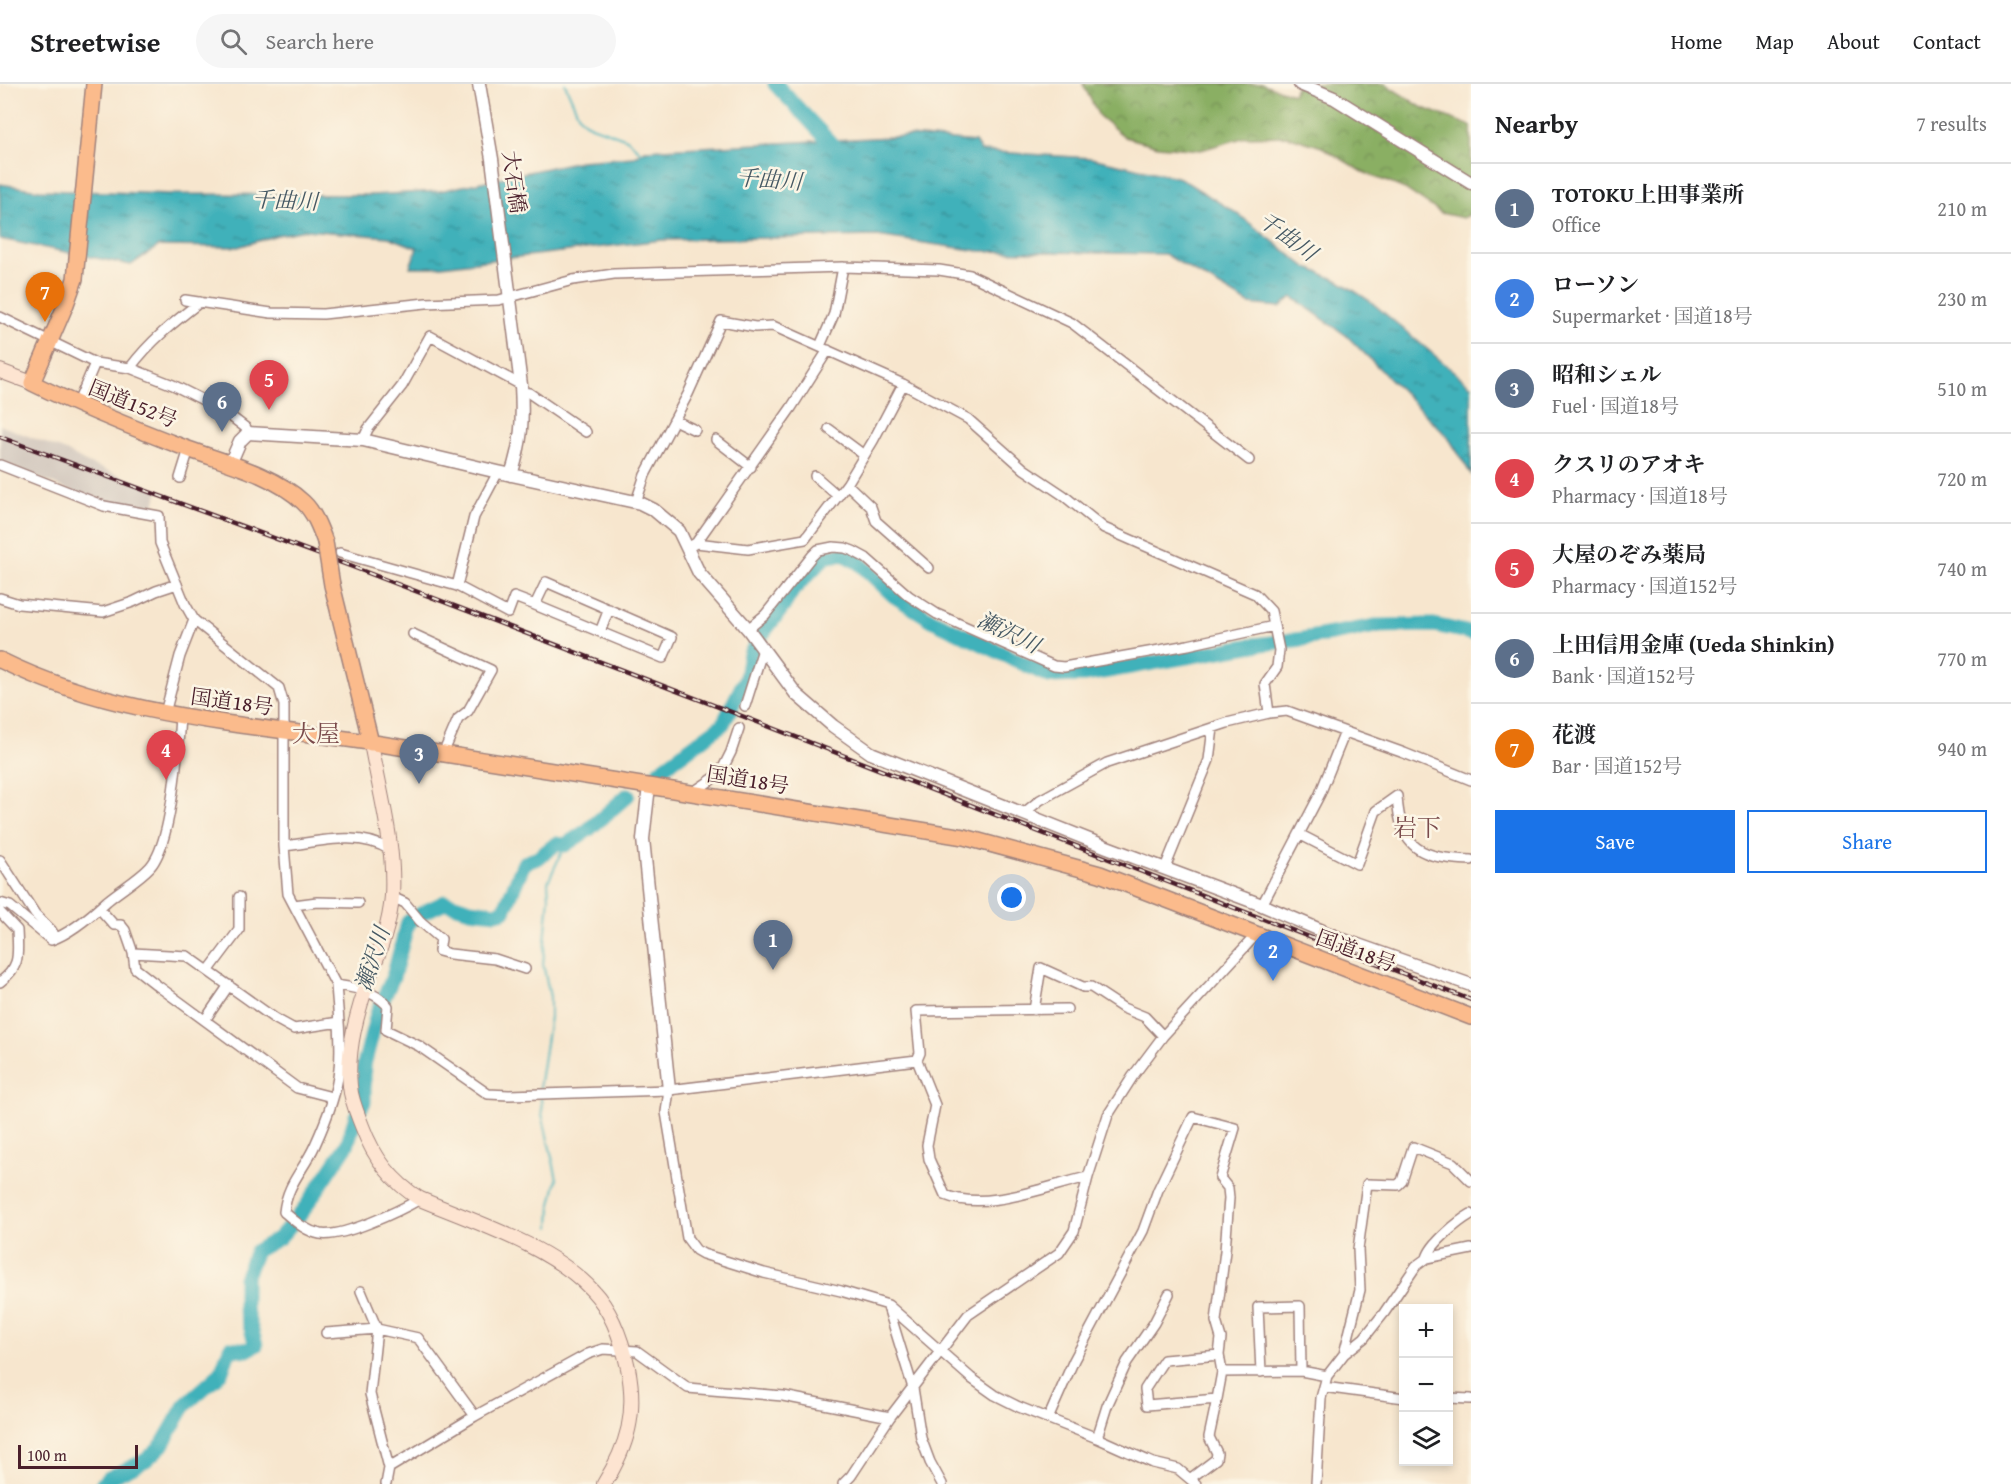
<!DOCTYPE html>
<html lang="en">
<head>
<meta charset="utf-8">
<style>
	body { margin:0; font-family:"Gentium Book Plus","Noto Serif JP",serif; background:#f6f6f6; color:#202124 }
	.controls { position:absolute; right:18px; bottom:18px; display:grid; overflow:hidden; border-radius:0px; box-shadow:0 3px 9px #0003 }
	.controls button { width:54px; height:54px; display:grid; place-items:center; padding:0; border:0; border-bottom:2px solid #e0e0e0; background:#fff; color:#202124; font:30px sans-serif }
	.scale { position:absolute; left:18px; bottom:15px; width:120px; box-sizing:border-box; padding-left:6px; border:3px solid #4a1f2b; border-top:0; font-size:16px; line-height:21px; white-space:nowrap; color:#4a1f2b; -webkit-text-stroke:4px #fcf5e5; paint-order:stroke }
	.you { position:absolute; left:1012px; top:814px; width:21px; height:21px; margin:-15px; border:4px solid #fff; border-radius:50%; background:#1a73e8; box-shadow:0 0 0 9px #1a73e833 }
	.badge { display:grid; place-items:center; width:39px; height:39px; border-radius:50%; background:#1a73e8; color:#fff; font-size:20px; font-weight:700 }
	.pin { position:absolute; translate:-50% -50px; filter:drop-shadow(0 2px 3px #0008) }
	.pin::after { content:''; position:absolute; top:32px; width:21px; height:18px; background:inherit; clip-path:polygon(0 0,100% 0,50% 100%) }
	.list { margin:0; padding:0; list-style:none }
	h2 { display:flex; justify-content:space-between; align-items:center; height:78px; margin:0; padding:0 24px; font-size:26px }
	h2 small { font-size:20px; font-weight:400; color:#757577 }
	.list li { display:grid; grid-template-columns:39px 1fr auto; gap:18px; align-items:center; box-sizing:border-box; height:90px; padding:0 24px; border-top:2px solid #e0e0e0 }
	.list b { display:block; font-size:22px; white-space:nowrap }
	.list p { margin:0; font-size:20px; white-space:nowrap; color:#757577 }
	.list em { font-size:20px; font-style:normal; color:#757577 }
	.actions { display:flex; gap:12px; padding:18px 24px }
	.actions a { flex:1; padding:14px 0; border:2px solid #1a73e8; border-radius:0px; text-align:center; font-size:21px; color:#1a73e8 }
	.actions .main { background:#1a73e8; color:#fff }
	.icon { flex:none; width:33px; height:33px; fill:none; stroke:currentColor; stroke-width:2; stroke-linecap:round; stroke-linejoin:round }
	.map { position:relative; flex:none; width:1471px; height:1400px; overflow:hidden }
	header { display:flex; align-items:center; gap:36px; box-sizing:border-box; height:84px; padding:0 30px; background:#fff; border-bottom:2px solid #e0e0e0 }
	header strong { font-size:28px }
	nav { display:flex; gap:33px; margin-inline-start:auto; font-size:21px }
	.search { width:420px; height:54px; background:#f6f6f6; display:flex; align-items:center; gap:15px; box-sizing:border-box; padding:0 21px; border-radius:33px; color:#757577; font-size:22px }
	main { display:flex }
	aside { flex:1; background:#fff }
	.map>svg:first-child { display:block }
	.railway { fill:#cdc2b9 }
	.forest { fill:url(#forest-crowns); stroke:#6a6748; stroke-width:1.5 }
	.water { fill:url(#water-ripples); stroke:#466872; stroke-width:1.5 }
	.lines { fill:none; stroke-linecap:round; stroke-linejoin:round }
	.stream { stroke:#41b1ba; stroke-width:2 }
	.river { stroke:#41b1ba; stroke-width:15 }
	.minor-casing { stroke:#a0827c; stroke-width:12 }
	.tertiary-casing { stroke:#a0827c; stroke-width:15 }
	.secondary-casing { stroke:#a0827c; stroke-width:16 }
	.trunk-casing { stroke:#a0827c; stroke-width:18 }
	.minor { stroke:#fff; stroke-width:9 }
	.tertiary { stroke:#fff; stroke-width:12 }
	.secondary { stroke:#fde4d1; stroke-width:14 }
	.trunk { stroke:#fbbb8c; stroke-width:15 }
	.rail-casing { stroke:#4a1f2b; stroke-width:4.5 }
	.rail { stroke:#fcf5e5; stroke-width:2; stroke-dasharray:7; stroke-linecap:butt }
	.trunk-bridge-casing { stroke:#a0827c; stroke-width:18; stroke-linecap:butt }
	.trunk-bridge { stroke:#fbbb8c; stroke-width:15 }
	.labels { text-anchor:middle; stroke-width:5; stroke-linejoin:round; paint-order:stroke }
	.street-label { font-size:21px; fill:#4a1f2b; stroke:#fcf5e5 }
	.water-label { font-size:22px; font-style:italic; fill:#465964; stroke:#fcf5e5 }
	.quarter-label { font-size:24px; fill:#7a4b4c; stroke:#fcf5e5 }
</style>
</head>
<body>
<header>
<strong>Streetwise</strong>
<div class="search"><svg class="icon" aria-label="search" viewBox="0 0 24 24"><circle cx="10" cy="10" r="6"/><path d="M15 15l6 6"/></svg>Search here</div>
<nav><a>Home</a><a>Map</a><a>About</a><a>Contact</a></nav>
</header>
<main>
<div class="map">
<svg width="1471" height="1400" viewBox="0 0 1471 1400">
	<defs>
		<pattern id="forest-crowns" width="20" height="18" patternUnits="userSpaceOnUse" patternTransform="scale(1.5)"><rect width="20" height="18" fill="#8aaf64"/><path d="M2 6a3 3 0 1 1 6 0M12 15a3 3 0 1 1 6 0" fill="none" stroke="#738e53"/></pattern>
		<pattern id="water-ripples" width="26" height="14" patternUnits="userSpaceOnUse" patternTransform="scale(1.5)"><rect width="26" height="14" fill="#41b1ba"/><path d="M2 4q2-2 4 0t4 0M15 11q2-2 4 0t4 0" fill="none" stroke="#388f97"/></pattern>
	</defs>
	<rect width="100%" height="100%" fill="#fcf5e5"/>
	<filter id="ink" filterUnits="userSpaceOnUse"><feTurbulence type="fractalNoise" baseFrequency=".0167" numOctaves="2"/><feDisplacementMap in="SourceGraphic" scale="12" xChannelSelector="R" yChannelSelector="G"/><feConvolveMatrix kernelMatrix="1 2 1 2 8 2 1 2 1" color-interpolation-filters="sRGB"/></filter>
	<filter id="wash" filterUnits="userSpaceOnUse"><feTurbulence type="fractalNoise" baseFrequency=".008" numOctaves="4" result="noise"/><feDisplacementMap in="SourceGraphic" scale="24" xChannelSelector="R" yChannelSelector="G"/><feGaussianBlur stdDeviation="1.35" result="paint"/><feColorMatrix in="noise" values="0 0 0 0 0 0 0 0 0 0 0 0 0 0 0 0 0 1.4 0 .05"/><feComposite in="paint" operator="in"/></filter>
	<g filter="url(#wash)">
		<rect width="100%" height="100%" fill="#f7e6ce"/>
		<path class="railway" d="M 0,341 L 66,367 L 87,379 L 159,406 L 151,429 L 105,421 L 0,378 Z"/>
		<path class="forest" d="M 1083,0 L 1262,0 L 1293,10 L 1297,0 L 1385,0 L 1421,23 L 1471,42 L 1471,130 L 1463,134 L 1441,129 L 1405,105 L 1363,88 L 1322,63 L 1287,52 L 1246,53 L 1201,66 L 1158,62 L 1125,53 L 1099,32 Z"/>
		<path class="water" d="M 910,52 L 975,58 L 981,67 L 1091,74 L 1180,94 L 1238,130 L 1306,183 L 1339,197 L 1370,217 L 1471,302 L 1471,390 L 1448,353 L 1347,252 L 1292,213 L 1280,223 L 1249,220 L 1165,170 L 979,167 L 877,152 L 661,156 L 433,183 L 410,183 L 417,164 L 389,153 L 306,146 L 277,151 L 238,163 L 159,162 L 131,181 L 0,155 L 0,100 L 39,106 L 173,110 L 372,111 L 440,107 L 580,77 L 634,73 L 645,66 Z"/>
		<g class="lines">
			<path class="stream" d="M 565,0 L 580,34 L 589,41 L 627,55 L 643,70
				M 540,1008 L 540,998 L 550,933 L 550,913 L 543,880 L 549,813 L 548,798 L 565,761
				M 541,1014 L 542,1030 L 557,1095 L 551,1120 L 550,1143"/>
			<path class="river" d="M 775,0 L 843,72
				M 659,687 L 723,640 L 746,594 L 750,570 L 764,548 L 783,523 L 793,506 L 825,473 L 835,471 L 843,470 L 859,479 L 894,512 L 932,536 L 1049,592 L 1085,591 L 1254,561 L 1303,555 L 1376,542 L 1434,541 L 1471,549
				M 102,1400 L 107,1395 L 146,1376 L 162,1361 L 185,1321 L 221,1289 L 230,1264 L 247,1266 L 256,1261 L 245,1224 L 245,1194 L 256,1167 L 279,1154 L 303,1127 L 347,1061 L 356,1032 L 364,1018 L 364,981 L 371,954 L 377,929 L 393,893 L 408,838 L 424,828 L 445,818 L 470,826 L 496,829 L 504,827 L 524,779 L 538,774 L 556,760 L 565,761 L 588,746 L 628,711"/>
		</g>
	</g>
	<g filter="url(#ink)">
		<g class="lines">
			<g class="minor-casing">
				<path id="minor" d="M 185,216 L 271,229 L 323,230 L 426,219 L 499,216 L 573,196 L 614,190 L 843,183 L 939,186 L 970,191 L 1072,239 L 1249,376
					M 0,233 L 95,279 L 130,284 L 173,301 L 221,325 L 246,344 L 248,349
					M 820,262 L 834,230 L 843,183
					M 130,284 C 150,257 174,238 200,218
					M 521,308 L 529,309 L 586,348
					M 77,321 L 95,279
					M 674,336 L 695,346
					M 829,345 L 864,371
					M 363,356 L 368,345 L 402,302 L 430,252 L 521,301
					M 716,356 L 751,383
					M 0,381 L 104,422 L 159,432 L 160,459 L 185,520 L 194,536 L 180,572 L 165,629
					M 815,392 L 838,412
					M 180,394 L 189,365
					M 847,400 L 871,423 L 876,437 L 929,484
					M 636,418 L 645,391 L 688,310 L 721,237 L 755,243 L 773,242 L 903,300 L 968,335 L 1024,385 L 1063,411 L 1104,444 L 1255,510 L 1271,527 L 1279,566 L 1277,583 L 1265,600 L 1269,629
					M 696,459 L 791,324 L 828,266
					M 687,464 L 696,459 L 748,465 L 805,455 L 847,400 L 873,357 L 903,300
					M 340,469 L 457,502 L 508,529 L 514,513 L 535,521
					M 546,498 L 672,553 L 663,574 L 535,521 Z
					M 457,502 L 474,433 L 498,388
					M 0,514 L 19,520 L 103,528 L 133,518 L 156,507 L 177,500
					M 194,536 L 279,604 L 284,621 L 284,762 L 288,810 L 336,901 C 357,904 373,906 388,922 L 386,946 L 419,962 L 488,1010 L 509,1011 L 669,1006 L 917,976 L 935,1021 L 927,1061 L 929,1075 L 945,1111 C 986,1128 1046,1102 1088,1093
					M 748,545 L 765,531 L 812,472 L 818,466 L 833,463 L 845,464 L 853,467 L 866,474 L 909,512 L 937,530 L 1054,582 L 1064,583 L 1188,561 L 1274,542
					M 600,548 L 609,525
					M 413,550 L 491,586 L 468,627 L 458,635 L 443,670
					M 745,622 L 763,565
					M 692,709 L 720,690 L 731,668 L 739,644
					M 1397,712 C 1400,767 1422,774 1471,776
					M 1024,729 L 1040,716 L 1107,679 L 1227,639 L 1269,629 L 1287,627 L 1404,669 L 1471,696
					M 1299,750 L 1357,780 L 1376,727 L 1397,712
					M 284,762 C 318,758 359,746 390,766
					M 0,776 L 35,830 L 51,846 L 56,854
					M 1165,784 L 1209,676 L 1213,644
					M 392,813 L 405,819 L 420,837 L 441,855 L 439,867 L 450,870 L 495,875 L 525,885
					M 0,819 L 10,822 L 51,856 C 69,850 93,830 107,817 C 120,806 139,795 150,783 C 172,759 178,666 180,632
					M 294,821 L 317,818 L 358,819
					M 1262,821 L 1320,710 L 1345,648
					M 99,824 L 114,841 L 121,841 L 125,846 L 133,869
					M 0,828 L 17,846 C 18,871 21,882 0,898
					M 209,886 L 239,846 L 239,813
					M 336,901 C 338,929 342,958 339,985 C 337,1010 325,1039 315,1061 C 304,1086 287,1099 284,1128 C 295,1137 305,1147 320,1150 C 343,1154 399,1127 420,1115
					M 1034,926 L 1041,884 L 1083,903 L 1091,903 L 1123,924 L 1145,933 L 1163,952
					M 205,936 L 229,901
					M 917,976 L 920,969 L 916,927 L 1067,925
					M 669,1006 L 666,1028 L 687,1154 L 696,1166 L 703,1170 L 764,1189 L 841,1207 L 888,1221 L 971,1294 L 995,1311 L 1019,1323 L 1097,1354 L 1153,1379 L 1178,1385 L 1196,1400
					M 331,1016 L 328,1012 L 297,1004 L 158,902 L 135,884 L 133,869 L 187,872 L 274,934 L 294,945 L 339,938
					M 1427,1174 C 1431,1159 1459,1137 1471,1130
					M 361,1207 L 377,1245 L 370,1310 L 389,1384 L 386,1400
					M 888,1223 L 913,1304 L 921,1354 L 930,1378 L 942,1400
					M 326,1249 L 377,1245 L 418,1254 L 475,1332
					M 1344,1270 L 1360,1206 L 1358,1165 L 1367,1100 L 1398,1101 L 1402,1097 L 1413,1063 L 1453,1079 L 1471,1097
					M 1222,1288 L 1301,1287 L 1327,1292
					M 1261,1288 L 1258,1223 L 1300,1222 L 1301,1287
					M 1324,1303 L 1404,1314
					M 1448,1314 L 1471,1315
					M 1048,1335 L 1074,1276 L 1143,1147 L 1158,1106 L 1193,1033 L 1235,1044 L 1220,1094 L 1228,1104 L 1229,1114 L 1225,1167 L 1216,1237 L 1221,1254 L 1219,1271 L 1222,1288 L 1217,1315 L 1147,1321 L 1145,1305 L 1164,1276 L 1219,1271
					M 1097,1354 L 1107,1322 L 1127,1278 L 1154,1239 L 1169,1210
					M 389,1384 L 475,1332 L 588,1270 L 603,1265 L 637,1267 L 688,1304 L 783,1312 L 890,1333
					M 1191,1394 L 1216,1375 L 1217,1369 L 1209,1353 L 1217,1315
					M 843,1400 L 851,1392 L 890,1333 L 968,1231 L 1059,1169 L 1074,1147 L 1088,1093 L 1108,1031 L 1133,992 L 1163,952 L 1255,852
					M 1316,1400 L 1321,1314 L 1327,1292 L 1344,1270 L 1364,1254 L 1384,1229 L 1416,1182 L 1427,1174 L 1471,1165"/>
			</g>
			<g class="tertiary-casing">
				<path id="tertiary" d="M 479,0 L 492,75 L 521,301 C 523,337 522,357 511,391
					M 1300,0 L 1334,14 L 1471,99
					M 230,380 L 240,357 L 248,349 L 363,356 L 498,388 L 640,419 L 654,426 L 679,447 L 699,489 L 748,545 L 796,610 L 833,642 L 871,669 L 1107,763 L 1262,821 L 1341,855 L 1471,901
					M 649,702 L 643,755 L 669,1006"/>
			</g>
			<g class="secondary-casing">
				<path id="secondary" d="M 0,287 L 32,299
					M 371,659 C 380,709 395,761 392,812 C 390,840 380,866 370,891 C 358,926 346,965 350,1002 C 351,1016 357,1029 362,1042 C 373,1072 392,1098 420,1115 C 475,1138 551,1162 592,1206 C 612,1227 622,1256 628,1284 C 637,1329 628,1361 604,1400"/>
			</g>
			<g class="trunk-casing">
				<path id="trunk" d="M 94,0 L 75,195 L 66,220 L 32,299 C 83,324 135,345 188,365 C 226,379 273,390 303,418 C 314,428 320,444 325,458
					M 332,501 L 371,659
					M 0,576 C 117,634 247,640 374,659 C 571,689 767,721 964,753 L 1100,790 L 1471,933"/>
			</g>
			<use href="#minor" class="minor"/>
			<use href="#tertiary" class="tertiary"/>
			<use href="#secondary" class="secondary"/>
			<use href="#trunk" class="trunk"/>
			<g class="rail-casing">
				<path id="rail" d="M 0,353 L 350,482 L 742,632 L 1471,916"/>
			</g>
			<use href="#rail" class="rail"/>
			<g class="trunk-bridge-casing">
				<path id="trunk-bridge" d="M 325,458 L 332,501"/>
			</g>
			<use href="#trunk-bridge" class="trunk-bridge"/>
		</g>
	</g>
	<g class="labels">
		<g class="street-label">
			<text transform="translate(514 98) rotate(82)" y="7">大石橋</text>
			<text transform="translate(133 320) rotate(22)" y="7">国道152号</text>
			<text transform="translate(232 618) rotate(8)" y="7">国道18号</text>
			<text transform="translate(748 696) rotate(9)" y="7">国道18号</text>
			<text transform="translate(1356 867) rotate(20)" y="7">国道18号</text>
		</g>
		<g class="water-label">
			<text transform="translate(769 95) rotate(4)" y="8">千曲川</text>
			<text transform="translate(285 116) rotate(2)" y="8">千曲川</text>
			<text transform="translate(1288 152) rotate(36)" y="8">千曲川</text>
			<text transform="translate(1009 548) rotate(26)" y="8">瀬沢川</text>
			<text transform="translate(372 875) rotate(-72)" y="8">瀬沢川</text>
		</g>
		<g class="quarter-label">
			<text x="316" y="658">大屋</text>
			<text x="1417" y="752">岩下</text>
		</g>
	</g>
</svg>
<div class="controls">
<button>+</button>
<button>−</button>
<button><svg class="icon" aria-label="layers" viewBox="0 0 24 24"><path d="M12 4l9 5-9 5-9-5zM3 14l9 5 9-5"/></svg></button>
</div>
<div class="scale">100 m</div>
<div class="you"></div>
<div class="pin badge" style="left:773px;top:886px;background:#5c6f8a">1</div>
<div class="pin badge" style="left:1273px;top:897px;background:#3f7fe0">2</div>
<div class="pin badge" style="left:419px;top:700px;background:#5c6f8a">3</div>
<div class="pin badge" style="left:166px;top:696px;background:#e0444e">4</div>
<div class="pin badge" style="left:269px;top:326px;background:#e0444e">5</div>
<div class="pin badge" style="left:222px;top:348px;background:#5c6f8a">6</div>
<div class="pin badge" style="left:45px;top:238px;background:#e8710a">7</div>
</div>
<aside>
<h2>Nearby<small>7 results</small></h2>
<ul class="list">
<li><span class="badge" style="background:#5c6f8a">1</span><div><b>TOTOKU上田事業所</b><p>Office</p></div><em>210 m</em></li>
<li><span class="badge" style="background:#3f7fe0">2</span><div><b>ローソン</b><p>Supermarket · 国道18号</p></div><em>230 m</em></li>
<li><span class="badge" style="background:#5c6f8a">3</span><div><b>昭和シェル</b><p>Fuel · 国道18号</p></div><em>510 m</em></li>
<li><span class="badge" style="background:#e0444e">4</span><div><b>クスリのアオキ</b><p>Pharmacy · 国道18号</p></div><em>720 m</em></li>
<li><span class="badge" style="background:#e0444e">5</span><div><b>大屋のぞみ薬局</b><p>Pharmacy · 国道152号</p></div><em>740 m</em></li>
<li><span class="badge" style="background:#5c6f8a">6</span><div><b>上田信用金庫 (Ueda Shinkin)</b><p>Bank · 国道152号</p></div><em>770 m</em></li>
<li><span class="badge" style="background:#e8710a">7</span><div><b>花渡</b><p>Bar · 国道152号</p></div><em>940 m</em></li>
</ul>
<div class="actions"><a class="main">Save</a><a>Share</a></div>
</aside>
</main>
</body>
</html>
